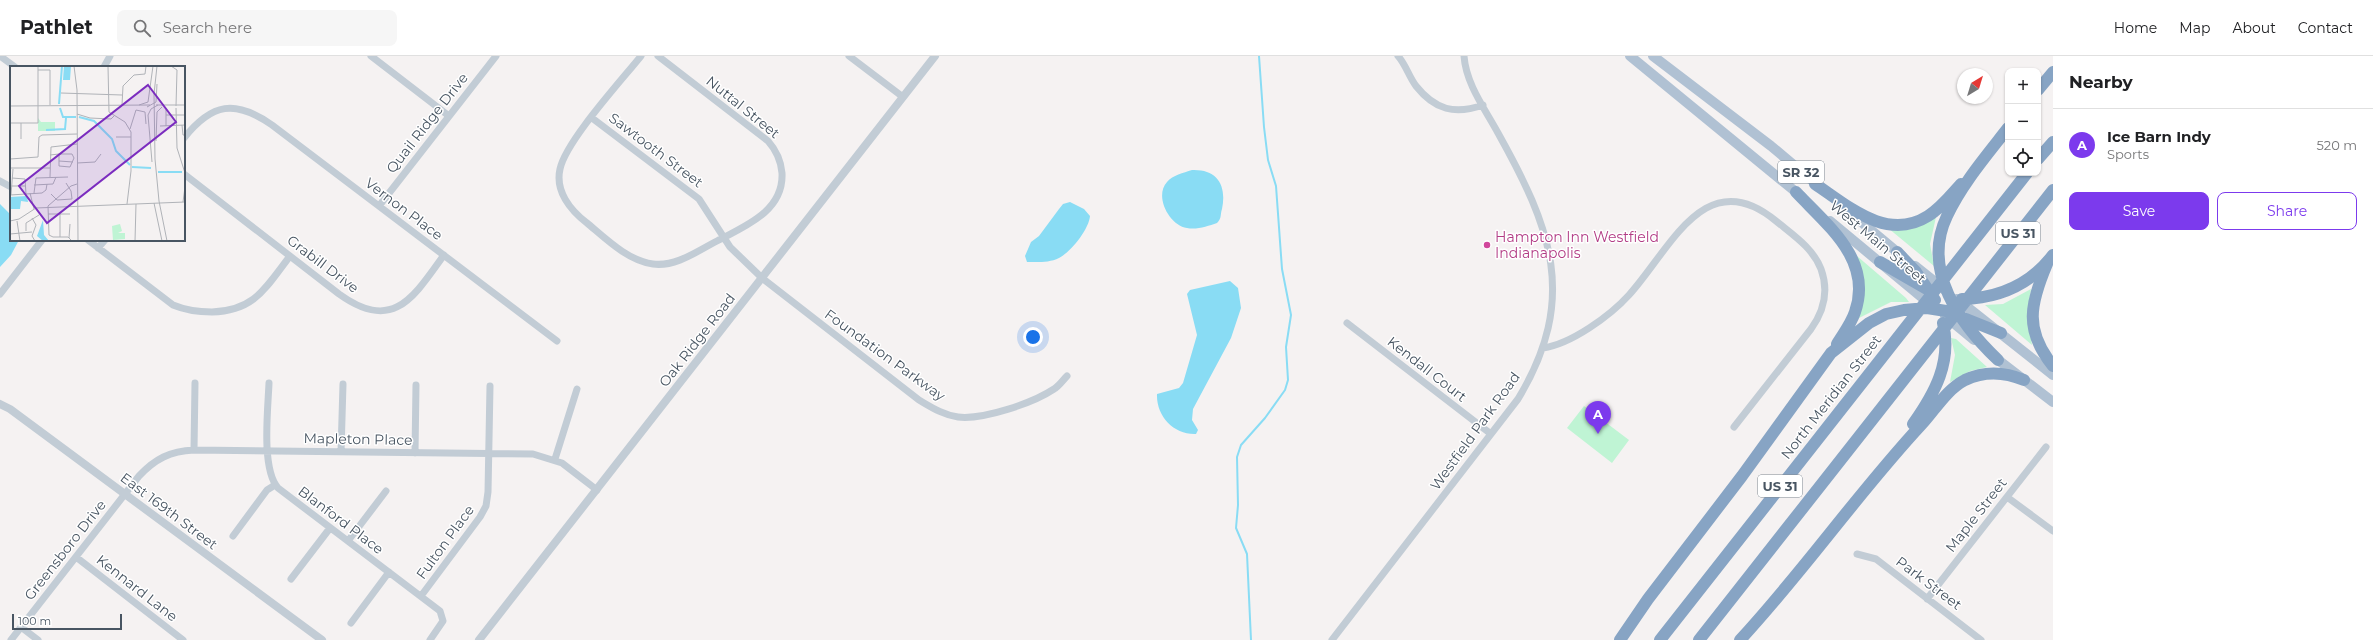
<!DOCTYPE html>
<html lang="en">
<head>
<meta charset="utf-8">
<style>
	body { margin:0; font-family:Montserrat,sans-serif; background:#f6f6f6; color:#202124 }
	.controls { position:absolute; right:12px; top:12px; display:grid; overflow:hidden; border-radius:8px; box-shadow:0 1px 3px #0004 }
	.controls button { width:36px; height:36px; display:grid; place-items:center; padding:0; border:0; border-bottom:1px solid #e0e0e0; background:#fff; color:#202124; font:20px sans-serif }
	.compass { position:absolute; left:1957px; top:12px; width:36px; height:36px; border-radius:50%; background:#fff; box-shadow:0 1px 3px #0004; rotate:38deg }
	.scale { position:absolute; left:12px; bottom:10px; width:110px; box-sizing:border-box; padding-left:4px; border:2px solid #485562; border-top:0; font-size:11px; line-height:14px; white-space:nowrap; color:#485562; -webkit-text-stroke:3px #fff; paint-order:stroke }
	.you { position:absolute; left:1033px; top:281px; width:14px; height:14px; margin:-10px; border:3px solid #fff; border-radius:50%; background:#1a73e8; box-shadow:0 0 0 6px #1a73e833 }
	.badge { display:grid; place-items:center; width:26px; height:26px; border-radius:50%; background:#7c3aed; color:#fff; font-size:13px; font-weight:700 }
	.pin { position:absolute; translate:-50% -33px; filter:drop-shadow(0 1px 2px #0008) }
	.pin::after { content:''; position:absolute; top:21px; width:14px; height:12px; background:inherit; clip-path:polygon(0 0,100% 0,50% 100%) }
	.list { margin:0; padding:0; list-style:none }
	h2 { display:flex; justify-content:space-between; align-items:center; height:52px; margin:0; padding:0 16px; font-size:17px }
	h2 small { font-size:13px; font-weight:400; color:#757577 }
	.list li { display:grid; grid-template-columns:26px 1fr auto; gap:12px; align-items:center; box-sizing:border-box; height:72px; padding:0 16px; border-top:1px solid #e0e0e0 }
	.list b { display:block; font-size:15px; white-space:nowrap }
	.list p { margin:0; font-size:13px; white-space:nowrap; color:#757577 }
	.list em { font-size:13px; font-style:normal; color:#757577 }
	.actions { display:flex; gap:8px; padding:12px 16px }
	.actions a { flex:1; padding:9px 0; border:1px solid #7c3aed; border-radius:8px; text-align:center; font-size:14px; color:#7c3aed }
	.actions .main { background:#7c3aed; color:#fff }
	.icon { flex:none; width:22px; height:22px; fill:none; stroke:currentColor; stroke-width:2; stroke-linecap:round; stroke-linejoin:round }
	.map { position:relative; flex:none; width:2053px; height:584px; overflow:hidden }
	header { display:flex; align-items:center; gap:24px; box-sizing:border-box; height:56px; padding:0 20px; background:#fff; border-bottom:1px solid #e0e0e0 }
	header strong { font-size:19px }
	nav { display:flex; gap:22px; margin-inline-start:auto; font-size:14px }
	.search { width:280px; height:36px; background:#f6f6f6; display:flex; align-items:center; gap:10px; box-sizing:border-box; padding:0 14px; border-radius:8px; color:#757577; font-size:15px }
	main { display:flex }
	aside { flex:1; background:#fff }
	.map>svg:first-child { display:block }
	.green { fill:#bff4d4 }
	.water { fill:#89dcf4 }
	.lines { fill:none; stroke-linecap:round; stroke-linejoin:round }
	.stream { stroke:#89dcf4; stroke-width:2 }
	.minor { stroke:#c2ccd5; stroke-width:7 }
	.tertiary { stroke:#c2ccd5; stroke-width:8 }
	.primary { stroke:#b0c1d3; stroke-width:10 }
	.motorway { stroke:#87a4c4; stroke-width:12 }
	.hotel-dot { fill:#d1479c; stroke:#fff; stroke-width:1.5 }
	.labels { text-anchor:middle; stroke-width:3; stroke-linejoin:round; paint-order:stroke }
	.shield { fill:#fff; stroke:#7f8891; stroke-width:1 }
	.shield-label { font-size:13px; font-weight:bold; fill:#485562 }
	.street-label { font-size:14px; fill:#485562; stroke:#fff }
	.hotel-label { font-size:14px; fill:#b23c85; stroke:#fff; text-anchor:start }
	.inset-river { fill:none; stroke:#89dcf4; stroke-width:2 }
	.inset-road { fill:none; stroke:#b0b3b8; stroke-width:1 }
	.view { fill:#7b2cbf; fill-opacity:0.15; stroke:#7b2cbf; stroke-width:2 }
	.inset-edge { fill:none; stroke:#485562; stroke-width:2 }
</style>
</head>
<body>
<header>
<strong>Pathlet</strong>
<div class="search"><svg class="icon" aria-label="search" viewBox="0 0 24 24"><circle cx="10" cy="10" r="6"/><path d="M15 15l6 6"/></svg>Search here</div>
<nav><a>Home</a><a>Map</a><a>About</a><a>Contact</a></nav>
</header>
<main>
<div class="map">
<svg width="2053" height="584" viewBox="0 0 2053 584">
	<rect width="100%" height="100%" fill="#f5f2f2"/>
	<path class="green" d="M 1936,161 L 1930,188 L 1934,210 L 1888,172 Z
		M 1857,200 L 1906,242 L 1909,246 L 1891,246 L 1859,262 Z
		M 2031,233 L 2027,258 L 2032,289 L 1985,249 L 2003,248 Z
		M 1951,282 L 1956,283 L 1987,311 L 1970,315 L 1950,326 L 1955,299 Z
		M 1584,350 L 1629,384 L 1612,407 L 1567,372 Z"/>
	<path class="water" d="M 1192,114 C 1217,113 1227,129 1222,153 C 1220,159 1222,162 1217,167 C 1208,170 1197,174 1187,172 C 1169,169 1154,140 1167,126 C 1173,119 1183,117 1192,114 Z
		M 1070,146 L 1084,153 L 1090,160 C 1089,173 1071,196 1059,202 C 1049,207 1037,206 1027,206 L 1025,200 L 1031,186 L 1039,180 L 1059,153 L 1063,148 Z
		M 0,148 L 11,159 L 11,184 L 19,184 L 11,199 L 0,211 Z
		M 1230,225 L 1238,232 L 1241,252 L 1231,282 L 1193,353 L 1192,364 L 1198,374 L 1196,378 C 1174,379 1156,360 1157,338 L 1179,332 L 1183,327 L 1197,279 L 1187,238 L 1190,234 Z"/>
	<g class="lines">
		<path class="stream" d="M 1251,584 L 1247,498 L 1236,472 L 1238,449 L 1237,401 L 1241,389 L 1265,362 L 1285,334 L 1288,324 L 1286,291 L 1291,259 L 1282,213 L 1276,130 L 1268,104 L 1264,71 L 1259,0"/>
		<path class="minor" d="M 0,0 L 15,11
			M 371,0 L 449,60
			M 641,0 C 621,25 566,85 560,113 C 555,135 570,154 587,167 C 605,182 628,205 653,208 C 675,211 696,196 715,186 C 743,171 784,156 782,117 C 781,105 776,94 768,85 L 658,0
			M 849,0 L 903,41
			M 1398,0 C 1406,9 1409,21 1416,30 C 1435,54 1455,59 1483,49
			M 104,11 L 110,0
			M 592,62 L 699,143 L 730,191 L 762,222 L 919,344 C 931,351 943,359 958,361 C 983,364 1033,347 1054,333 C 1059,330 1063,324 1067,320
			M 184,82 C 212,47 235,43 272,69 L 557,285
			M 184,118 L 339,238 C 393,277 413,242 444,199
			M 0,125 L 11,131
			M 379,150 L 496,0
			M 88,184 L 173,249 C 185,254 199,256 212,256 C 255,255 266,231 290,200
			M 98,192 L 105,184
			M 0,238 L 42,184
			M 1347,267 L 1491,378
			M 1543,292 C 1571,288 1610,260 1629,239 C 1670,194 1705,106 1776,165 C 1793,179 1813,192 1821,213 C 1829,235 1824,255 1811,273 L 1734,371
			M 269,327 C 268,353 261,413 278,432 L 440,555 L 443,565 L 430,584
			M 194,394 L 195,327
			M 341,396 L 343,328
			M 415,397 L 416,329
			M 555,403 L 577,333
			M 2007,441 L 2053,475
			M 233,480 L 267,434 L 275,429
			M 348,485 L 386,435
			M 1857,498 L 1876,503 L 1981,584
			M 76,501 L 183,584
			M 291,523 L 330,472
			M 421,540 L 480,461 L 486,450 L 488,436 L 490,330
			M 1927,543 L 2046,391
			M 351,567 L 389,516
			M 21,571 L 38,584
			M 11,584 L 139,420 C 155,403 170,395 194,394 L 533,398 L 562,407 L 597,434
			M 1332,584 L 1518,343 C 1579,242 1551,172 1498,77 C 1485,53 1466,28 1464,0"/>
		<path class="tertiary" d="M 0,348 L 10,353 L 322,584
			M 479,584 L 935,0"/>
		<path class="primary" d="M 1630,0 L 1802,141
			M 1653,0 L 1771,90 L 1821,132
			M 1847,154 L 1902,200
			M 1830,165 L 1931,249
			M 1915,210 L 1945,234
			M 1957,243 L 2053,319
			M 1945,260 L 1974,284
			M 1993,300 L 2053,346"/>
		<path class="motorway" d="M 2038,34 L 2053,16
			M 2038,103 L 2053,86
			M 1815,128 C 1848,150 1887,186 1928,160 C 1941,152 1951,139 1961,128
			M 1796,136 C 1828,170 1873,204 1855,256 C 1851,268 1843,278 1837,288
			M 1897,196 L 1916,216 L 1935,244
			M 1880,206 L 1927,233
			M 2047,208 C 2030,248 2024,274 2053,310
			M 1962,243 C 1999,242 2030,229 2053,199
			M 1998,304 C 1960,268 1921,214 1947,160 C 1962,128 1987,99 2008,72
			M 1913,368 C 1935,337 1952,306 1943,267
			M 1620,584 L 1648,543 L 1742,420 L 1831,297 L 1869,267 L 1886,258 L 1904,254 L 1927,252 L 1946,255 L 2001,277
			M 1660,584 L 2027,117
			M 1699,584 L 2053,134
			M 1740,584 C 1804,515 1857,438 1921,369 C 1935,354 1946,334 1965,324 C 1984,315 2005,316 2024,324"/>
	</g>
	<circle class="hotel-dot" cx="1487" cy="189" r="4"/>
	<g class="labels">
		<g class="shield">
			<rect x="1778" y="105" width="46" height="22" rx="3"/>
			<rect x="1996" y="166" width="44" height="22" rx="3"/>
			<rect x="1758" y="419" width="44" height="22" rx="3"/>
		</g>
		<g class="shield-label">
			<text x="1801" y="121">SR 32</text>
			<text x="2018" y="182">US 31</text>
			<text x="1780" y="435">US 31</text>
		</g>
		<g class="street-label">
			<text transform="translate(743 51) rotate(39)" y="5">Nuttal Street</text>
			<text transform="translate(427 67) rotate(-52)" y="5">Quail Ridge Drive</text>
			<text transform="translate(656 94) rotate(37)" y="5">Sawtooth Street</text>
			<text transform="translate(404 153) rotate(37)" y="5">Vernon Place</text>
			<text transform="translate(1878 186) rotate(40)" y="5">West Main Street</text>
			<text transform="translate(323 208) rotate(37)" y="5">Grabill Drive</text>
			<text transform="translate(697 284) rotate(-52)" y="5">Oak Ridge Road</text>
			<text transform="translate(885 299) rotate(36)" y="5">Foundation Parkway</text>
			<text transform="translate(1427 313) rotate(38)" y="5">Kendall Court</text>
			<text transform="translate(1831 341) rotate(-52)" y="5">North Meridian Street</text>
			<text transform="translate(1475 375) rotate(-54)" y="5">Westfield Park Road</text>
			<text transform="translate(358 383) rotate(1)" y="5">Mapleton Place</text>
			<text transform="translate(169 455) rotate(37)" y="5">East 169th Street</text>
			<text transform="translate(1976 459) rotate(-52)" y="5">Maple Street</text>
			<text transform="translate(341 464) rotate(37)" y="5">Blanford Place</text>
			<text transform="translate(445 486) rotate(-54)" y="5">Fulton Place</text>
			<text transform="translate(65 494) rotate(-52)" y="5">Greensboro Drive</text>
			<text transform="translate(1929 527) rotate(37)" y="5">Park Street</text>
			<text transform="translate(137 532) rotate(38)" y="5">Kennard Lane</text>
		</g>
		<g class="hotel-label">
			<text x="1495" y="186">Hampton Inn Westfield<tspan x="1495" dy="16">Indianapolis</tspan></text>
		</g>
	</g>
	<g transform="translate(10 10)">
		<rect width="175" height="175" fill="#f5f2f2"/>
		<path d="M 28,52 L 31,56 L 45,56 L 45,65 L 28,65 ZM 110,158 L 112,165 L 108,167 L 115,167 L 115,173 L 103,174 L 102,160 Z" fill="#bff4d4"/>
		<path d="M 54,0 L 61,0 L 60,14 L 53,14 ZM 17,130 L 18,136 L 11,135 L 10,143 L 0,143 L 0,131 ZM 33,154 L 34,169 L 39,175 L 33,175 L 27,170 Z" fill="#89dcf4"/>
		<path class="inset-river" d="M 49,38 L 52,0M 50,42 L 53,51 L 66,51M 69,51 L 84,55 L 102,73 L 106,85 L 120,99M 36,64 L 55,63 L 56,52M 122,101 L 141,102M 148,106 L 172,106"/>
		<path class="inset-road" d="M 64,0 L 67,24 L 68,175M 98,0 L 99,46 L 115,56 L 121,66 L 121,105 L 117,138M 147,0 L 144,28 L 145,93 L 149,135 L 157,175M 161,0 L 167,4 L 166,40M 28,4 L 40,4 L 40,39M 51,27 L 112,29M 112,39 L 113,20 L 124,9 L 135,8 L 136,0M 129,39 L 138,36 L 143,0M 146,39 L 175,39M 0,40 L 140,39M 137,41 L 146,36 L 147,18M 166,42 L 167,82 L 175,107M 156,44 L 156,60M 67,48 L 80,52 L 101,53 L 104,50M 156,49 L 175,49M 0,57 L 28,57 L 28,0M 172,59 L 173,69 L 175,69M 150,60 L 175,59M 120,63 L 126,44 L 135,46 L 136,58M 106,71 L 121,71M 11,73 L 11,57M 146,75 L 147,46 L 152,41M 40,89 L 49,88 L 62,88 L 64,92 L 60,101 L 49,100 L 49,88M 0,93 L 28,91 L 29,71 L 32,69 L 67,68M 49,95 L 63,96M 142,96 L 138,49 L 141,43 L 148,39M 67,97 L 85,96 L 91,88M 0,102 L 40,102M 40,111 L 41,81 L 67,78M 2,112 L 15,113 L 16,128M 56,117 L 61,125 L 62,133M 24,119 L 43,118 L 46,111M 1,120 L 16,120M 20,127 L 24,143M 24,127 L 26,112 L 58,111M 41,128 L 47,134 L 62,133M 0,129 L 32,127 L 36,124 L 37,118M 1,129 L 3,103M 173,136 L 175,121M 144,137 L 152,175M 38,148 L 60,148M 50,148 L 50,171M 22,152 L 26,159 L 22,170 L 25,175M 0,155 L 9,153 L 26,142 L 175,136M 7,155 L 10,175M 16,165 L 16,157 L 29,149M 0,168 L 22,166M 59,172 L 60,158M 62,175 L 58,171 L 43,171 L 39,169 L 38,140 L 61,120 L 67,118M 125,175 L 126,138"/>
		<path class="view" d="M 138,19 L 166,56 L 37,157 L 9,120 Z"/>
		<rect width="175" height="175" class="inset-edge"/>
	</g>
</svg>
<div class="controls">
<button>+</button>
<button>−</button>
<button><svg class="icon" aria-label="locate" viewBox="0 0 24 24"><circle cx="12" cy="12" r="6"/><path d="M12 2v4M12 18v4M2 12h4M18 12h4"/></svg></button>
</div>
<svg class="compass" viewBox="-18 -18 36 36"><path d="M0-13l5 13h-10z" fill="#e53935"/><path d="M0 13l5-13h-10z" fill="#757577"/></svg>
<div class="scale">100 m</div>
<div class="you"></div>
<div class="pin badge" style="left:1598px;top:378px">A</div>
</div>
<aside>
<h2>Nearby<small></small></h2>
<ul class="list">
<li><span class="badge">A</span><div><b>Ice Barn Indy</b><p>Sports</p></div><em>520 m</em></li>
</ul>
<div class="actions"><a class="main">Save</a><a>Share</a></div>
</aside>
</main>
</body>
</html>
